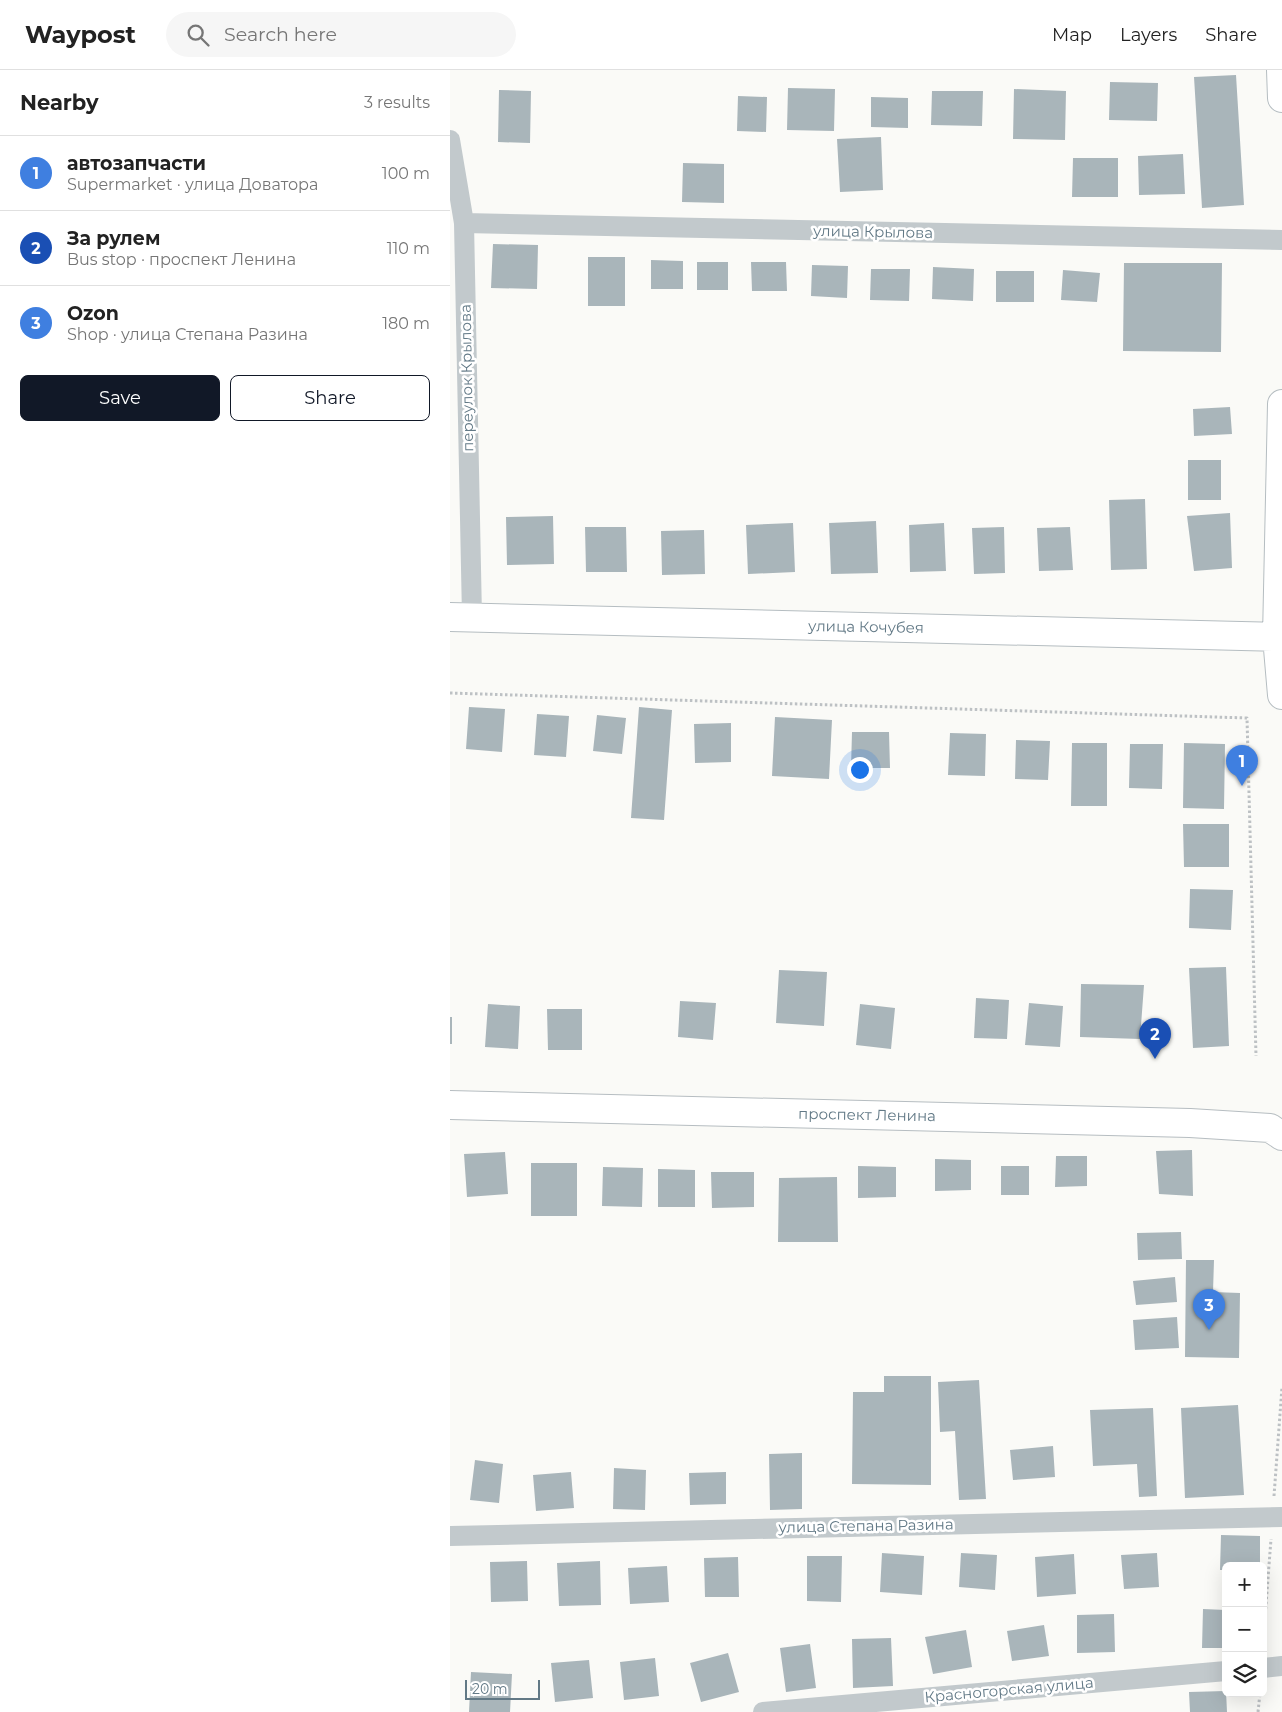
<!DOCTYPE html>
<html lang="en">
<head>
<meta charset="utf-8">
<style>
	body { margin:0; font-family:Montserrat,sans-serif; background:#f6f6f6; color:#222 }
	.controls { position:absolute; right:15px; bottom:15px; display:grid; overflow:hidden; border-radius:8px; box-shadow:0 5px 20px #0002 }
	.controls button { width:45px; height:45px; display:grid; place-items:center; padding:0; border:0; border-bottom:1px solid #e0e0e0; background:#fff; color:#222; font:25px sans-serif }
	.scale { position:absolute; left:15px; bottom:12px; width:75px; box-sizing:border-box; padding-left:5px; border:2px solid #627986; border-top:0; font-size:14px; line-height:18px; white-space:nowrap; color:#627986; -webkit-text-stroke:4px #fff; paint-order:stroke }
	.you { position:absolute; left:409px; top:699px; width:18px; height:18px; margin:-12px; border:4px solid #fff; border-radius:50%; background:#1a73e8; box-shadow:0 0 0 8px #1a73e833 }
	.badge { display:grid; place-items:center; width:32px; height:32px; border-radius:50%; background:#111827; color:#fff; font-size:16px; font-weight:700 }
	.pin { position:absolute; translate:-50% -41px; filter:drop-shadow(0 1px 2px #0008) }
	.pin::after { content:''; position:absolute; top:26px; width:18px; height:15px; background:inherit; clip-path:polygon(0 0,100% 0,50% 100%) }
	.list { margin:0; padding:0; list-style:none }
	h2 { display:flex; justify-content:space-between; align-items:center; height:65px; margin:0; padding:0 20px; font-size:21px }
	h2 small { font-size:16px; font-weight:400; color:#767676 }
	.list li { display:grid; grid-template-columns:32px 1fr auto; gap:15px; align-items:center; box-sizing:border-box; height:75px; padding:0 20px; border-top:1px solid #e0e0e0 }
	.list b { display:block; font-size:19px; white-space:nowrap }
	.list p { margin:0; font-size:16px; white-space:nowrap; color:#767676 }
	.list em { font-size:16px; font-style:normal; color:#767676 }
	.actions { display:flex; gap:10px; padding:15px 20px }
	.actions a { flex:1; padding:11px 0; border:1px solid #111827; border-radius:8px; text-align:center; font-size:18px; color:#111827 }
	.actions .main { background:#111827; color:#fff }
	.icon { flex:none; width:28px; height:28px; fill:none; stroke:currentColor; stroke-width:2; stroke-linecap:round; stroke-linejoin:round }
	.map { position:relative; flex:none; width:832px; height:1642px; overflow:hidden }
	header { display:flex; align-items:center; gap:30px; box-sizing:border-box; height:70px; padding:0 25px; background:#fff; border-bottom:1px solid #e0e0e0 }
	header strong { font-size:24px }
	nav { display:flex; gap:28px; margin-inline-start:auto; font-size:18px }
	.search { width:350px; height:45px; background:#f6f6f6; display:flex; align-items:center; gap:12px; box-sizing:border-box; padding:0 18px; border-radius:28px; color:#767676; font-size:19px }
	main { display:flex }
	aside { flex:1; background:#fff }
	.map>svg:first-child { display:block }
	.building { fill:#a9b5ba }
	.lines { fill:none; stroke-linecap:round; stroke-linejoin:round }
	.secondary-casing { stroke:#b5bdc1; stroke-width:30 }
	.primary-casing { stroke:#b6bdc1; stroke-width:30 }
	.path { stroke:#bdc1c4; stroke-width:3; stroke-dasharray:2.5 2.5; stroke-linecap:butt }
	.street { stroke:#c2c9cc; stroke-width:20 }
	.secondary { stroke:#fff; stroke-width:28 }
	.primary { stroke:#fff; stroke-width:28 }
	.labels { text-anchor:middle; stroke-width:5; stroke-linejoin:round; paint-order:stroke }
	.street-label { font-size:15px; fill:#627986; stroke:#fff }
</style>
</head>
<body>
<header>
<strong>Waypost</strong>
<div class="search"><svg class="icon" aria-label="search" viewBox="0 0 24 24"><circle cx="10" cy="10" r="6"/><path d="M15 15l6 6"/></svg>Search here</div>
<nav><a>Map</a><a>Layers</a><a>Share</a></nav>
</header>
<main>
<aside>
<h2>Nearby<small>3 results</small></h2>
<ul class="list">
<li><span class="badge" style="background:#3f7fe0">1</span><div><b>автозапчасти</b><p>Supermarket · улица Доватора</p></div><em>100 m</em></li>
<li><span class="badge" style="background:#1a4fb4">2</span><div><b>За рулем</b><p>Bus stop · проспект Ленина</p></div><em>110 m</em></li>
<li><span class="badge" style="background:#3f7fe0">3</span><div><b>Ozon</b><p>Shop · улица Степана Разина</p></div><em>180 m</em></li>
</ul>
<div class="actions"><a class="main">Save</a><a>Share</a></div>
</aside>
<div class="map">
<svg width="832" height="1642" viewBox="0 0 832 1642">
	<rect width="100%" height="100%" fill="#fafaf7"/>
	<path class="building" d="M 786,5 L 794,135 L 752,138 L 744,7 Z
		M 660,12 L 708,13 L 707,51 L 659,50 Z
		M 338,18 L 385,19 L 384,61 L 337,60 Z
		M 564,19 L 616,21 L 615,70 L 563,69 Z
		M 49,20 L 81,21 L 80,73 L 48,72 Z
		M 482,21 L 533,21 L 532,56 L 481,55 Z
		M 288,26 L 317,27 L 316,62 L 287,61 Z
		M 421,27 L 458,28 L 458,58 L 421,57 Z
		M 431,67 L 433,120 L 390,122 L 387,69 Z
		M 733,84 L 735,124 L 689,125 L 688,86 Z
		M 623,88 L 668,88 L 668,127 L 622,127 Z
		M 233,93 L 274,94 L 274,133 L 232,132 Z
		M 43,174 L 88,175 L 87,219 L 41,218 Z
		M 138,187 L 175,187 L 175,236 L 138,236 Z
		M 201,190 L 233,191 L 233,219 L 201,219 Z
		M 247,192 L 278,192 L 278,220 L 247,220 Z
		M 301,192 L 336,192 L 337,221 L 302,221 Z
		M 674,193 L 772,193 L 771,282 L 673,281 Z
		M 362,195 L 398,196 L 397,228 L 361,226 Z
		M 483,197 L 524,199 L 523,231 L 482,229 Z
		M 421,199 L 460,199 L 459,231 L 420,230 Z
		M 613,200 L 650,203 L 647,232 L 611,230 Z
		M 546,201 L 584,201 L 584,232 L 546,232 Z
		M 780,337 L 782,364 L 744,366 L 743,339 Z
		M 738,390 L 771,390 L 771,430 L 738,430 Z
		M 695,429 L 697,499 L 661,500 L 659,430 Z
		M 780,443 L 782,498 L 744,501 L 737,446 Z
		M 103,446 L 104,494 L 57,495 L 56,447 Z
		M 426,451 L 428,503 L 381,504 L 379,453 Z
		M 343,453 L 345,502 L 298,504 L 296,455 Z
		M 494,453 L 496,501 L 460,502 L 459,455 Z
		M 135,457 L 176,457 L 177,502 L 136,502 Z
		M 554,457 L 555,503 L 524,504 L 522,458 Z
		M 620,457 L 623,500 L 589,501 L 587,458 Z
		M 254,460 L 255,504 L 212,505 L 211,461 Z
		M 19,637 L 55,639 L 52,682 L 16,679 Z
		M 189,637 L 222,640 L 214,750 L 181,748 Z
		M 87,644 L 119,646 L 116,687 L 84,685 Z
		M 147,645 L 176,648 L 172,684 L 143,681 Z
		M 325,647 L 382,650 L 379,709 L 322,706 Z
		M 281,653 L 281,692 L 245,693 L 244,654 Z
		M 402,662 L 439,662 L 440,698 L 401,698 Z
		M 500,663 L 536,664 L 535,706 L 498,705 Z
		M 566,670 L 600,671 L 598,710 L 565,709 Z
		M 622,673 L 657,673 L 657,736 L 621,736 Z
		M 734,673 L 775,674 L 774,739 L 733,738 Z
		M 680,674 L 713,674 L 712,719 L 679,718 Z
		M 733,754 L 779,754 L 779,797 L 734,797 Z
		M 740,819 L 783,820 L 781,860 L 739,858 Z
		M 776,897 L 779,976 L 743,978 L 739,898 Z
		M 329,900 L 377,902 L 374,956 L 326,953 Z
		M 631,914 L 694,915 L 690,969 L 630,967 Z
		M 526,928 L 559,930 L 557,969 L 524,968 Z
		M 230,931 L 266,933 L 263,970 L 228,967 Z
		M 579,933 L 613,936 L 610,977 L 575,975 Z
		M 38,934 L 70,936 L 68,979 L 35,977 Z
		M 410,934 L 445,938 L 441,979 L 406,975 Z
		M 97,939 L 132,939 L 132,980 L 98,980 Z
		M 0,947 L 2,947 L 2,974 L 0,974 Z
		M 742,1080 L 743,1126 L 709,1124 L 706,1081 Z
		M 55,1082 L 58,1124 L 17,1127 L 14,1084 Z
		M 606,1086 L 637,1086 L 637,1116 L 605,1117 Z
		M 485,1089 L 521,1090 L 521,1120 L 485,1121 Z
		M 81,1093 L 127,1093 L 127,1146 L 81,1146 Z
		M 408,1096 L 446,1097 L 446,1127 L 408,1128 Z
		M 551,1096 L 579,1096 L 579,1125 L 551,1125 Z
		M 153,1097 L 193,1098 L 192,1137 L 152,1136 Z
		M 208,1099 L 245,1100 L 245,1137 L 208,1137 Z
		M 261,1102 L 304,1102 L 304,1137 L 262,1138 Z
		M 387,1107 L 388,1172 L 328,1172 L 329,1108 Z
		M 731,1162 L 732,1189 L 688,1190 L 687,1163 Z
		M 736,1190 L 764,1190 L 763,1222 L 790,1223 L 789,1288 L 735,1287 Z
		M 725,1207 L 727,1232 L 686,1235 L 683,1211 Z
		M 727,1247 L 729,1278 L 685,1280 L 683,1250 Z
		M 434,1306 L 481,1306 L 481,1415 L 402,1414 L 403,1322 L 434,1322 Z
		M 529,1310 L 536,1429 L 509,1430 L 505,1361 L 490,1362 L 488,1312 Z
		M 788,1335 L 794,1425 L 735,1428 L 731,1338 Z
		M 703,1338 L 707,1426 L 689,1427 L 687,1394 L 643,1396 L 640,1340 Z
		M 603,1376 L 605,1407 L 563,1410 L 560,1380 Z
		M 352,1383 L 352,1439 L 320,1440 L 319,1384 Z
		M 25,1390 L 53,1394 L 49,1433 L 20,1430 Z
		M 164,1398 L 196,1400 L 195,1440 L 163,1439 Z
		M 121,1402 L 124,1438 L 86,1441 L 83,1405 Z
		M 276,1402 L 276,1434 L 240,1435 L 239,1403 Z
		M 771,1465 L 810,1466 L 810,1496 L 776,1496 L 776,1500 L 770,1500 Z
		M 432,1483 L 474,1486 L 472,1525 L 430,1522 Z
		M 511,1483 L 547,1485 L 545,1520 L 509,1517 Z
		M 707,1483 L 709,1517 L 674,1519 L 671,1485 Z
		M 624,1484 L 626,1524 L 587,1527 L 585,1487 Z
		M 357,1486 L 392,1486 L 391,1532 L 357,1531 Z
		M 288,1487 L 289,1527 L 255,1527 L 254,1488 Z
		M 77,1491 L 78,1531 L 41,1532 L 40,1492 Z
		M 150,1491 L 151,1535 L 109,1536 L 107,1493 Z
		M 217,1496 L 219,1532 L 180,1534 L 178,1498 Z
		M 753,1539 L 776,1540 L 776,1578 L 752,1578 Z
		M 664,1544 L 665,1582 L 627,1583 L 627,1545 Z
		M 594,1555 L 599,1586 L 562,1591 L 557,1561 Z
		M 516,1560 L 522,1597 L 483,1604 L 475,1567 Z
		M 441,1568 L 443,1616 L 403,1618 L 402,1569 Z
		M 360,1574 L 366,1618 L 336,1622 L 330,1578 Z
		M 278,1583 L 289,1622 L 251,1632 L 240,1593 Z
		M 205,1588 L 209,1626 L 174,1630 L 170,1592 Z
		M 139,1590 L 143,1628 L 105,1632 L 101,1593 Z
		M 21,1602 L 62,1604 L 60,1642 L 19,1642 Z
		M 776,1621 L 777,1642 L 740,1642 L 739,1622 Z"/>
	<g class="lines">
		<g class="secondary-casing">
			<path id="secondary" d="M 831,0 L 832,28
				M 832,334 L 827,567 L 832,625
				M 0,547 L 832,567"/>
		</g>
		<g class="primary-casing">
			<path id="primary" d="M 0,1035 L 740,1053 L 820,1058 L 832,1066"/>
		</g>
		<path class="path" d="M 0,623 L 797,648 L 806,986
			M 824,1426 L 832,1317
			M 813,1574 L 821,1469
			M 808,1642 L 810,1623"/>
		<path class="street" d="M 0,70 L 14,153 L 22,547
			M 14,153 L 832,170
			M 0,1466 L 832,1447
			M 813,1598 L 832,1596
			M 313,1642 L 776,1601"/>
		<use href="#secondary" class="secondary"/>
		<use href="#primary" class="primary"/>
	</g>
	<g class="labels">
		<g class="street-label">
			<text transform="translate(423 162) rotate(1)" y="5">улица Крылова</text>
			<text transform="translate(17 308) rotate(-91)" y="5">переулок Крылова</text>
			<text transform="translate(416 557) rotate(1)" y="5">улица Кочубея</text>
			<text transform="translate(417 1045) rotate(1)" y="5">проспект Ленина</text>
			<text transform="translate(416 1456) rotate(-1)" y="5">улица Степана Разина</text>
			<text transform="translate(559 1620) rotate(-5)" y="5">Красногорская улица</text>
		</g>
	</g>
</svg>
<div class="controls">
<button>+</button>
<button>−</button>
<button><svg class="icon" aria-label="layers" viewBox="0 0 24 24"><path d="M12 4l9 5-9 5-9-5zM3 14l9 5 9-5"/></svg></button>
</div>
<div class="scale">20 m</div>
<div class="you"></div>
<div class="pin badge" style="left:792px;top:716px;background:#3f7fe0">1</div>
<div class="pin badge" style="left:705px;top:989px;background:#1a4fb4">2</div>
<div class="pin badge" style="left:759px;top:1260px;background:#3f7fe0">3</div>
</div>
</main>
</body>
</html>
